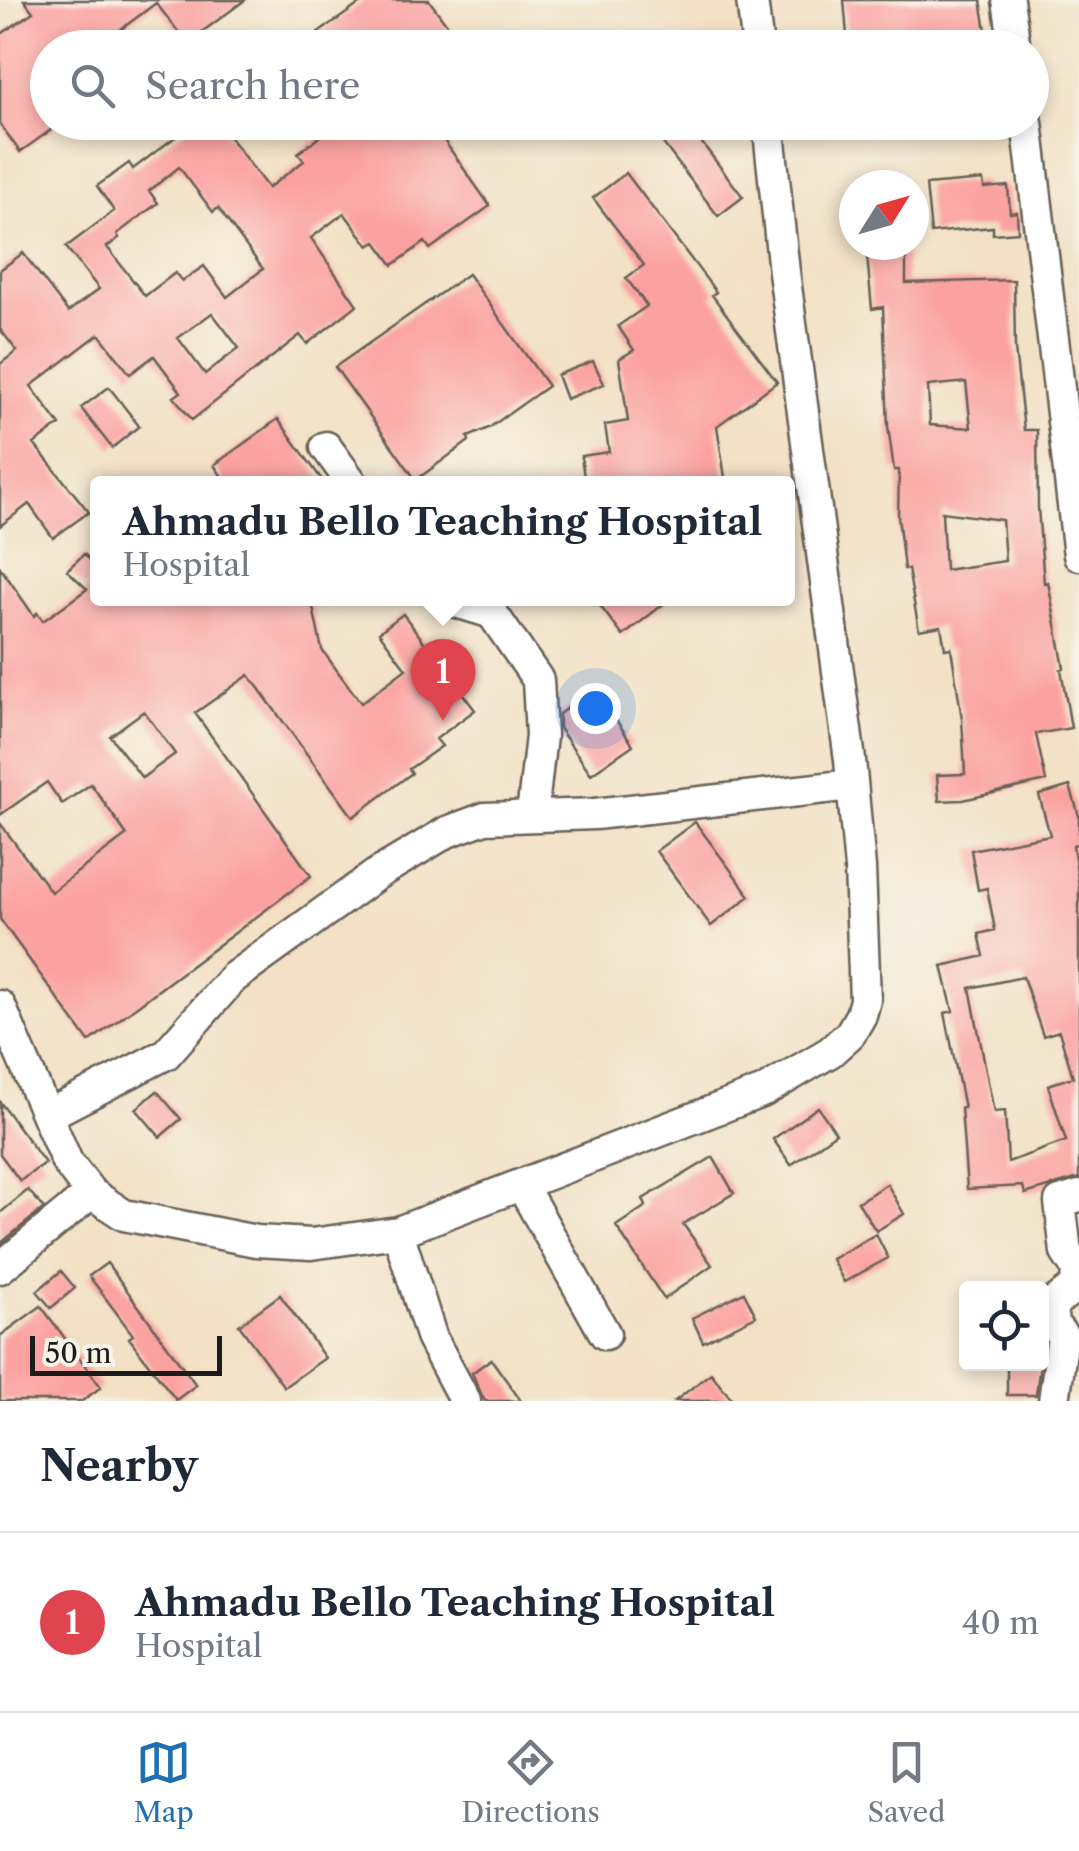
<!DOCTYPE html>
<html lang="en">
<head>
<meta charset="utf-8">
<style>
	body { margin:0; font-family:"Libre Caslon Text",serif; background:#f6f6f7; color:#1f2937 }
	.controls { position:absolute; right:30px; bottom:30px; display:grid; overflow:hidden; border-radius:10px; box-shadow:0 5px 15px #0003 }
	.controls button { width:90px; height:90px; display:grid; place-items:center; padding:0; border:0; border-bottom:2px solid #e0e1e3; background:#fff; color:#1f2937; font:50px sans-serif }
	.compass { position:absolute; left:839px; top:170px; width:90px; height:90px; border-radius:50%; background:#fff; box-shadow:0 5px 15px #0003; rotate:53deg }
	.scale { position:absolute; left:30px; bottom:25px; width:192px; box-sizing:border-box; padding-left:10px; border:5px solid #1c1c1c; border-top:0; font-size:28px; line-height:35px; white-space:nowrap; color:#1c1c1c; -webkit-text-stroke:8px #f7f3e8; paint-order:stroke }
	.you { position:absolute; left:595px; top:708px; width:35px; height:35px; margin:-25px; border:8px solid #fff; border-radius:50%; background:#1a73e8; box-shadow:0 0 0 15px #1a73e833 }
	.badge { display:grid; place-items:center; width:65px; height:65px; border-radius:50%; background:#1f6fb2; color:#fff; font-size:32px; font-weight:700 }
	.pin { position:absolute; translate:-50% -82px; filter:drop-shadow(0 2px 5px #0008) }
	.pin::after { content:''; position:absolute; top:52px; width:35px; height:30px; background:inherit; clip-path:polygon(0 0,100% 0,50% 100%) }
	.popup { position:absolute; left:90px; top:476px; width:705px; height:130px; box-sizing:border-box; display:grid; place-content:center; border-radius:10px; background:#fff; filter:drop-shadow(0 2px 8px #0005); font-size:32px; white-space:nowrap; color:#747a83 }
	.popup b { font-size:38px; color:#1f2937 }
	.popup::after { content:''; position:absolute; left:50%; top:100%; margin-left:-20px; border:20px solid transparent; border-top-color:#fff }
	.list { margin:0; padding:0; list-style:none }
	h2 { display:flex; justify-content:space-between; align-items:center; height:130px; margin:0; padding:0 40px; font-size:42px }
	h2 small { font-size:32px; font-weight:400; color:#747a83 }
	.list li { display:grid; grid-template-columns:65px 1fr auto; gap:30px; align-items:center; box-sizing:border-box; height:180px; padding:0 40px; border-top:2px solid #e0e1e3 }
	.list b { display:block; font-size:38px; white-space:nowrap }
	.list p { margin:0; font-size:32px; white-space:nowrap; color:#747a83 }
	.list em { font-size:32px; font-style:normal; color:#747a83 }
	.icon { flex:none; width:55px; height:55px; fill:none; stroke:currentColor; stroke-width:2; stroke-linecap:round; stroke-linejoin:round }
	.map { position:relative; flex:none; width:1079px; height:1401px; overflow:hidden }
	.search { position:absolute; background:#fff; box-shadow:0 5px 15px #0003; left:30px; right:30px; top:30px; height:110px; display:flex; align-items:center; gap:25px; box-sizing:border-box; padding:0 35px; border-radius:55px; color:#747a83; font-size:38px }
	.sheet { height:310px; background:#fff }
	nav { display:flex; justify-content:space-around; align-items:center; box-sizing:border-box; height:140px; border-top:2px solid #e0e1e3; background:#fff; font-size:28px; color:#747a83 }
	nav a { display:grid; justify-items:center; gap:5px }
	nav .on { color:#1f6fb2 }
	.map>svg:first-child { display:block }
	.building { fill:#fba2a0; fill-rule:evenodd }
	.lines { fill:none; stroke-linecap:round; stroke-linejoin:round }
	.minor-casing { stroke:#676157; stroke-width:35 }
	.minor { stroke:#fff; stroke-width:30 }
</style>
</head>
<body>
<div class="map">
<svg width="1079" height="1401" viewBox="0 0 1079 1401">
	<rect width="100%" height="100%" fill="#f7f3e8"/>
	<filter id="ink" filterUnits="userSpaceOnUse"><feTurbulence type="fractalNoise" baseFrequency=".01" numOctaves="2"/><feDisplacementMap in="SourceGraphic" scale="20" xChannelSelector="R" yChannelSelector="G"/><feConvolveMatrix kernelMatrix="1 2 1 2 8 2 1 2 1" color-interpolation-filters="sRGB"/></filter>
	<filter id="wash" filterUnits="userSpaceOnUse"><feTurbulence type="fractalNoise" baseFrequency=".0048" numOctaves="4" result="noise"/><feDisplacementMap in="SourceGraphic" scale="40" xChannelSelector="R" yChannelSelector="G"/><feGaussianBlur stdDeviation="2.25" result="paint"/><feColorMatrix in="noise" values="0 0 0 0 0 0 0 0 0 0 0 0 0 0 0 0 0 1.4 0 .05"/><feComposite in="paint" operator="in"/></filter>
	<g filter="url(#wash)">
		<rect width="100%" height="100%" fill="#f2e1c5"/>
		<g id="blocks">
			<path class="building" d="M 24,0 L 245,0 L 187,43 L 156,3 L 96,48 L 48,48 L 48,122 L 55,127 L 20,152 L 0,124 L 0,35 L 33,12 Z
				M 365,0 L 429,0 L 450,29 L 423,48 L 297,48 Z
				M 844,0 L 981,0 L 988,43 L 964,48 L 848,48 Z
				M 195,122 L 218,122 L 268,188 L 304,161 L 298,153 L 339,122 L 431,122 L 490,206 L 430,249 L 425,242 L 393,265 L 376,242 L 369,246 L 344,213 L 311,238 L 357,305 L 307,344 L 300,335 L 192,420 L 174,397 L 181,392 L 154,356 L 130,374 L 99,334 L 31,386 L 60,425 L 34,444 L 89,512 L 53,538 L 29,504 L 0,526 L 0,364 L 17,351 L 0,329 L 0,270 L 23,253 L 68,312 L 99,289 L 66,247 L 114,211 L 97,186 L 129,163 L 133,169 ZM 179,167 L 213,212 L 218,208 L 263,269 L 227,297 L 204,266 L 182,281 L 175,273 L 145,296 L 107,247 L 119,238 L 117,234 L 158,203 L 149,191 ZM 212,313 L 239,348 L 205,374 L 178,338 Z
				M 647,122 L 686,122 L 743,197 L 718,216 Z
				M 626,173 L 716,292 L 712,295 L 777,382 L 717,426 L 726,484 L 585,484 L 581,456 L 609,452 L 605,425 L 628,421 L 619,359 L 634,350 L 618,326 L 647,306 L 626,278 L 644,265 L 593,198 Z
				M 983,180 L 984,188 L 1008,186 L 1010,213 L 1017,212 L 1018,232 L 993,234 L 993,227 L 931,233 L 926,185 Z
				M 866,245 L 906,245 L 906,283 L 1014,280 L 1015,349 L 1024,430 L 1037,430 L 1038,508 L 1044,583 L 1048,582 L 1064,668 L 1061,669 L 1071,728 L 1036,734 L 1046,781 L 963,800 L 939,801 L 937,775 L 965,774 L 962,719 L 951,648 L 945,649 L 941,626 L 919,630 L 908,569 L 904,569 L 898,516 L 899,470 L 894,470 L 888,426 L 883,307 L 872,309 ZM 966,382 L 971,428 L 930,425 L 928,386 ZM 942,512 L 1002,520 L 1005,561 L 945,570 Z
				M 468,274 L 548,386 L 489,428 L 468,437 L 469,441 L 416,480 L 335,367 Z
				M 593,361 L 604,384 L 566,399 L 557,375 Z
				M 109,387 L 139,426 L 112,448 L 81,408 Z
				M 278,419 L 325,484 L 227,484 L 214,465 Z
				M 84,554 L 98,568 L 98,598 L 311,598 L 322,650 L 361,703 L 406,669 L 379,632 L 403,614 L 475,710 L 436,739 L 442,746 L 409,769 L 412,773 L 353,817 L 249,675 L 195,713 L 311,876 L 89,1042 L 0,919 L 0,823 L 51,892 L 127,835 L 91,784 L 62,804 L 47,782 L 0,815 L 0,567 L 34,616 L 37,613 L 43,621 L 87,589 L 67,570 ZM 144,711 L 175,754 L 142,778 L 110,736 Z
				M 594,598 L 671,598 L 623,636 Z
				M 595,689 L 633,745 L 591,774 L 559,728 L 559,714 Z
				M 1070,786 L 1079,816 L 1079,843 L 1073,845 L 1079,886 L 1079,1178 L 1025,1194 L 1023,1186 L 967,1189 L 961,1108 L 964,1108 L 945,1013 L 953,1011 L 942,966 L 984,956 L 979,934 L 995,930 L 987,888 L 978,890 L 971,850 L 1050,835 L 1039,795 ZM 1023,977 L 1043,1036 L 1059,1031 L 1073,1077 L 1048,1085 L 1066,1141 L 1008,1162 L 1005,1111 L 994,1112 L 970,988 Z
				M 695,822 L 750,896 L 711,926 L 656,851 Z
				M 157,1091 L 181,1119 L 160,1137 L 136,1109 Z
				M 0,1102 L 45,1163 L 20,1181 L 0,1154 Z
				M 818,1107 L 836,1133 L 791,1165 L 773,1139 Z
				M 713,1157 L 734,1193 L 683,1224 L 712,1265 L 664,1299 L 616,1226 L 646,1206 L 643,1199 Z
				M 887,1184 L 904,1214 L 876,1231 L 858,1202 Z
				M 28,1190 L 44,1208 L 0,1244 L 0,1213 Z
				M 876,1234 L 888,1258 L 844,1282 L 832,1259 Z
				M 107,1263 L 196,1385 L 176,1400 L 129,1338 L 133,1335 L 89,1276 Z
				M 61,1271 L 75,1288 L 51,1308 L 37,1291 Z
				M 744,1292 L 756,1316 L 703,1342 L 692,1318 Z
				M 280,1295 L 325,1358 L 284,1387 L 239,1325 Z
				M 41,1306 L 101,1387 L 82,1401 L 0,1401 L 0,1336 Z
				M 491,1359 L 521,1401 L 485,1401 L 483,1398 L 472,1373 Z
				M 1020,1364 L 1040,1364 L 1036,1395 L 1007,1395 L 1007,1365 Z
				M 711,1373 L 733,1401 L 675,1401 Z"/>
		</g>
	</g>
	<g filter="url(#ink)">
		<use href="#blocks" fill-opacity="0" stroke="#676157" stroke-width="2.5"/>
		<g class="lines">
			<g class="minor-casing">
				<path id="minor" d="M 752,0 L 758,48
					M 1008,0 L 1015,48
					M 1027,122 L 1079,555
					M 326,447 L 352,483
					M 443,598 L 492,613 L 538,680 L 541,736 L 532,815
					M 0,1006 L 67,1162 L 91,1193 L 124,1215 L 256,1241 L 311,1244 L 398,1232 L 764,1091 L 830,1052 L 850,1034 L 861,1015 L 865,1000 L 860,868 L 850,760 L 784,272 L 768,122
					M 48,1115 L 166,1054 L 233,978 L 377,874 L 447,832 L 485,818 L 595,814 L 852,785
					M 522,1186 L 605,1334
					M 398,1232 L 432,1339 L 465,1401
					M 0,1268 L 91,1193
					M 1054,1401 L 1063,1336 L 1053,1324 L 1051,1305 L 1076,1286 L 1077,1269 L 1066,1252 L 1060,1202 L 1079,1196"/>
			</g>
			<use href="#minor" class="minor"/>
		</g>
	</g>
</svg>
<div class="controls">
<button><svg class="icon" aria-label="locate" viewBox="0 0 24 24"><circle cx="12" cy="12" r="6"/><path d="M12 2v4M12 18v4M2 12h4M18 12h4"/></svg></button>
</div>
<svg class="compass" viewBox="-18 -18 36 36"><path d="M0-13l5 13h-10z" fill="#e53935"/><path d="M0 13l5-13h-10z" fill="#747a83"/></svg>
<div class="scale">50 m</div>
<div class="you"></div>
<div class="pin badge" style="left:443px;top:721px;background:#e0444e">1</div>
<div class="popup"><b>Ahmadu Bello Teaching Hospital</b>Hospital</div>
<div class="search"><svg class="icon" aria-label="search" viewBox="0 0 24 24"><circle cx="10" cy="10" r="6"/><path d="M15 15l6 6"/></svg>Search here</div>
</div>
<section class="sheet">
<h2>Nearby<small></small></h2>
<ul class="list">
<li><span class="badge" style="background:#e0444e">1</span><div><b>Ahmadu Bello Teaching Hospital</b><p>Hospital</p></div><em>40 m</em></li>
</ul>
</section>
<nav>
<a class="on"><svg class="icon" aria-label="map" viewBox="0 0 24 24"><path d="M3 6l6-2 6 2 6-2v14l-6 2-6-2-6 2zM9 4v14M15 6v14"/></svg>Map</a>
<a><svg class="icon" aria-label="directions" viewBox="0 0 24 24"><path d="M12 3l9 9-9 9-9-9zM9 14v-3h6M13 9l2 2-2 2"/></svg>Directions</a>
<a><svg class="icon" aria-label="saved" viewBox="0 0 24 24"><path d="M7 4h10v16l-5-4-5 4z"/></svg>Saved</a>
</nav>
</body>
</html>
